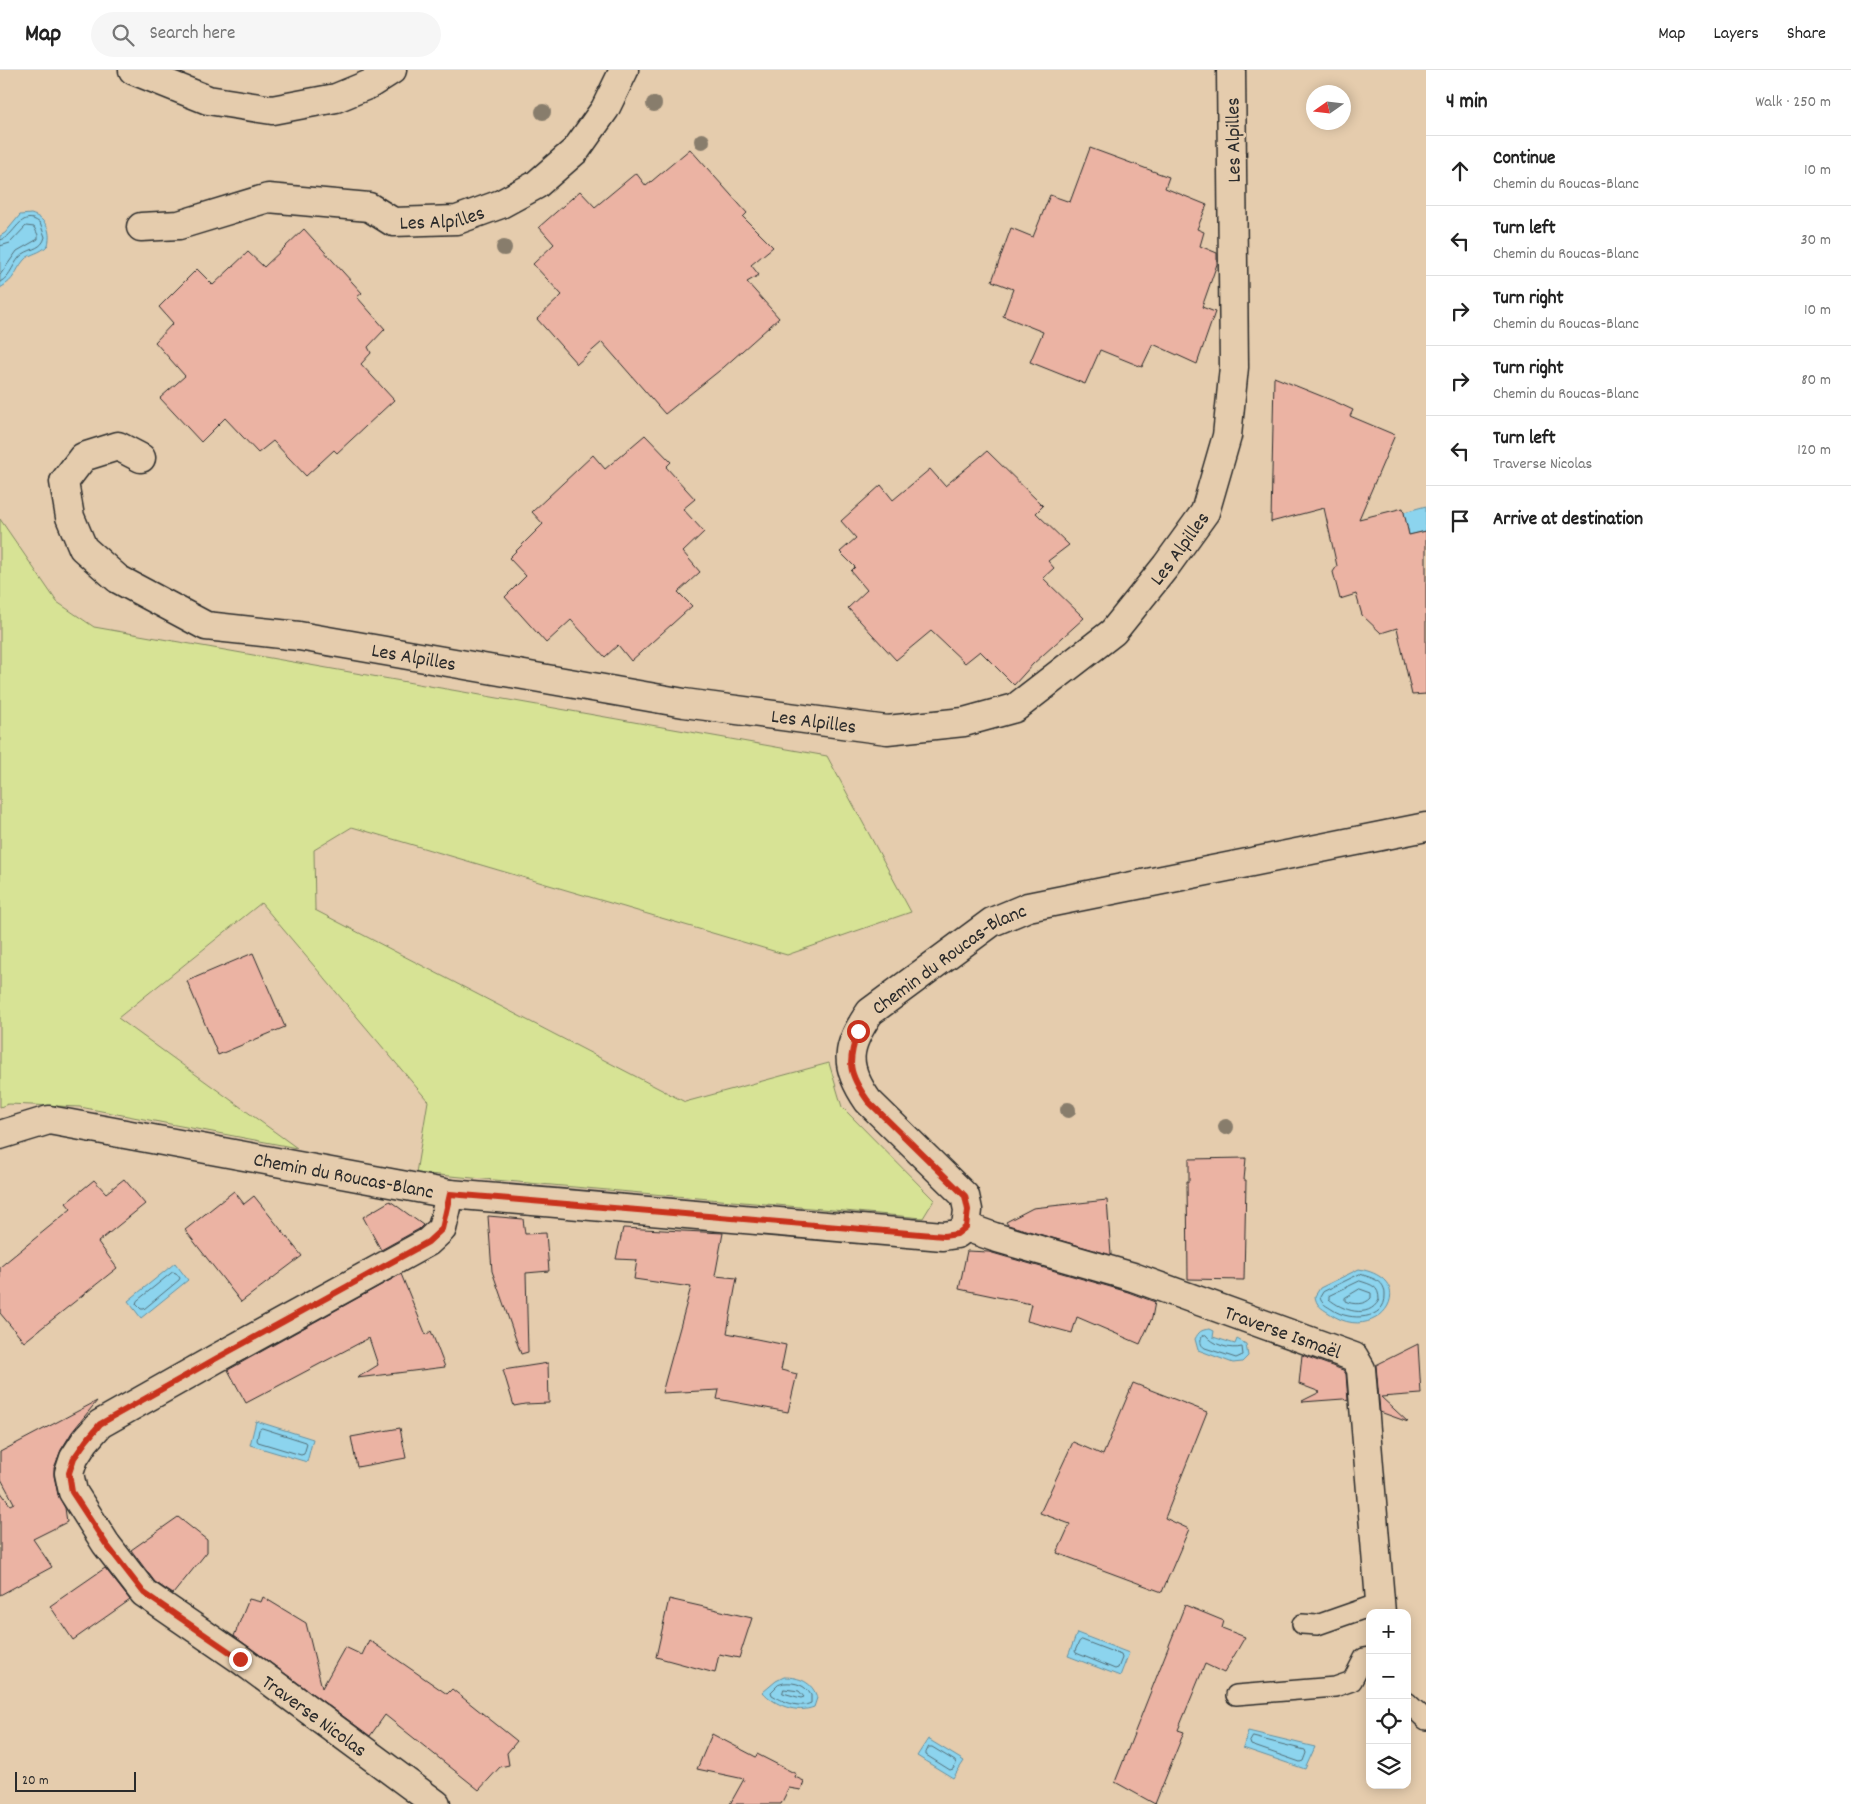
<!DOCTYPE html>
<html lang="en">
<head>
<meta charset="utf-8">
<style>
	body { margin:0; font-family:Dekko,sans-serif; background:#f6f6f6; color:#222 }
	.controls { position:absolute; right:15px; bottom:15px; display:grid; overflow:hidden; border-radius:10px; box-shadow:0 2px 12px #0003 }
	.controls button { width:45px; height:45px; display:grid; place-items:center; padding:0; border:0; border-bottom:1px solid #e0e0e0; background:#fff; color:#222; font:25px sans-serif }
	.compass { position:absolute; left:1306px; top:15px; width:45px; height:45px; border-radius:50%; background:#fff; box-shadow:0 2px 12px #0003; rotate:256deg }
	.scale { position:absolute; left:15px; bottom:12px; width:121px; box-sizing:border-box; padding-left:5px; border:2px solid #2b2b2b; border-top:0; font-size:14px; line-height:18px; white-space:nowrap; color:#2b2b2b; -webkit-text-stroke:4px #e5ccad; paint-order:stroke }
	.stop { position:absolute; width:15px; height:15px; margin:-11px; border:4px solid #c8321e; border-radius:50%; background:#fff }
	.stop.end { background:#c8321e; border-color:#fff; box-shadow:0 1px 5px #0008 }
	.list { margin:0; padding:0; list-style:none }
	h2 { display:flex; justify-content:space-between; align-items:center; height:65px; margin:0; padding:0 20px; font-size:21px }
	h2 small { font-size:16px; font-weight:400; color:#767676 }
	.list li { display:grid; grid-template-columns:32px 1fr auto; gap:15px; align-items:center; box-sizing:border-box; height:70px; padding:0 20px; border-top:1px solid #e0e0e0 }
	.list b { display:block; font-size:19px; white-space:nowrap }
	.list p { margin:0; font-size:16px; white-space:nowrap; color:#767676 }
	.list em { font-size:16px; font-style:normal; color:#767676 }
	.icon { flex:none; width:28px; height:28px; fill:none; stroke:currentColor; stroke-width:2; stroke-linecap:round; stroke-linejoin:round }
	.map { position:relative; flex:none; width:1426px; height:1734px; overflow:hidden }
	header { display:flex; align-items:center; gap:30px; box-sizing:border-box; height:70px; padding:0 25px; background:#fff; border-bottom:1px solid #e0e0e0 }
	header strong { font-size:24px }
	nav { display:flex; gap:28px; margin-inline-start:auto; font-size:18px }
	.search { width:350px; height:45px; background:#f6f6f6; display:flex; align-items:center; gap:12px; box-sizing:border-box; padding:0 18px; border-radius:28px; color:#767676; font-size:19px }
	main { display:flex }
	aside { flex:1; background:#fff }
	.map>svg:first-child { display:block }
	.green { fill:#d7e395; stroke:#818760 }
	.water { fill:#8cd4ee; stroke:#6590a0 }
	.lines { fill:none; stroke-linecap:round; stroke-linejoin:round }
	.shore { stroke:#526f79; stroke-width:1 }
	.building { fill:#ebb3a3; stroke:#2b2b2b }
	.service-casing { stroke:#2b2b2b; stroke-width:22 }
	.minor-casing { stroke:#2b2b2b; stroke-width:31 }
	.service { stroke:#e5ccad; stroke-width:19 }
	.minor { stroke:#e5ccad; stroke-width:28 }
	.tree { fill:#887d6c }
	.route { stroke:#c8321e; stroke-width:6 }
	.labels { text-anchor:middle; stroke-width:5; stroke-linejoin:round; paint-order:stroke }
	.street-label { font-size:20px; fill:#2b2b2b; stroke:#e5ccad }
</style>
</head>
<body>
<header>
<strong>Map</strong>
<div class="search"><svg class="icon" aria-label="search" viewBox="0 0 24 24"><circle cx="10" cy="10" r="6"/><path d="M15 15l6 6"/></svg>Search here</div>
<nav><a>Map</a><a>Layers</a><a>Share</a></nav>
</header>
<main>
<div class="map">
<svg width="1426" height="1734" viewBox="0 0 1426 1734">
	<rect width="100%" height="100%" fill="#e5ccad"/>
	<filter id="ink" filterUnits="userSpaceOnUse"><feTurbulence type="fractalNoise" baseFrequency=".02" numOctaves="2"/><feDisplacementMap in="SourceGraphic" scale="10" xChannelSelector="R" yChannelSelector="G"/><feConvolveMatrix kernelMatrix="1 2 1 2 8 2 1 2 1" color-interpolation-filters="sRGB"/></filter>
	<g filter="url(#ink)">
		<path class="green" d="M 0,449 L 57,532 L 94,557 L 827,686 L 911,842 L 787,885 L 352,757 L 314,780 L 315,840 L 685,1032 L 829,993 L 842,1037 L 934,1130 L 923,1148 L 416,1103 L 428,1031 L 261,833 L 118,948 L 297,1078 L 80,1037 L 8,1034 L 0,1037 Z"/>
		<path class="water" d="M 31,144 C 45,148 52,160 48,175 C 40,184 30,183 24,190 C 14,202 16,209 0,218 L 0,166 L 5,163 L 20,145 Z
			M 1426,436 L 1426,461 L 1409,465 L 1408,459 L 1406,458 L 1404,442 Z
			M 175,1193 L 188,1210 L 141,1248 L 128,1231 Z
			M 1359,1199 C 1423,1210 1378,1278 1329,1243 C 1321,1238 1316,1235 1315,1226 L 1320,1218 Z
			M 1210,1259 L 1214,1261 L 1213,1267 L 1235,1274 L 1237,1269 L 1246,1274 L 1248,1286 L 1242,1292 L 1233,1293 L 1198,1280 L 1195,1269 C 1199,1262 1200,1260 1210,1259 Z
			M 256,1351 L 313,1369 L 307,1392 L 250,1375 Z
			M 1077,1563 L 1129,1583 L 1120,1606 L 1068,1586 Z
			M 784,1607 C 799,1607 813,1612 817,1628 L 814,1637 C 797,1644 774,1635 763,1622 L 776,1611 Z
			M 1248,1661 L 1315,1677 L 1305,1699 L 1243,1678 Z
			M 928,1669 L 964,1691 L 953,1708 L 917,1686 Z"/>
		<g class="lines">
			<path class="shore" d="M 0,170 C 15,168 20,137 40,153 L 45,167 C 42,179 32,178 23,184 C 13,191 12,206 0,212
				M 0,176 L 10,173 L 26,156 L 34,157 L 38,165 L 38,169 L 17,181 L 0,205
				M 173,1202 L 176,1203 L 180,1208 L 179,1210 L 144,1239 L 141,1239 L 136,1234 L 137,1231 Z
				M 1360,1204 C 1366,1206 1373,1208 1378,1211 C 1383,1214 1385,1219 1385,1225 C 1386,1251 1349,1251 1333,1240 C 1327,1236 1321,1234 1320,1227 L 1323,1222 Z
				M 1360,1211 C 1372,1215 1379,1216 1379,1230 C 1368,1250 1342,1240 1329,1229 L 1329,1226 Z
				M 1360,1219 L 1371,1223 L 1371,1228 C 1365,1235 1353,1235 1345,1231 L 1345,1228 Z
				M 1206,1265 C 1213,1275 1230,1280 1242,1277 L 1243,1285 L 1236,1288 L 1205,1278 C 1200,1275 1200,1271 1202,1266 Z
				M 262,1358 L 306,1372 L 307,1374 L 304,1384 L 301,1385 L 258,1372 L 257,1370 L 259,1360 Z
				M 1082,1570 L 1121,1585 L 1122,1588 L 1118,1598 L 1115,1599 L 1076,1583 L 1075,1581 L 1079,1572 Z
				M 784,1613 C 796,1612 805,1615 811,1625 L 811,1633 C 799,1639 782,1631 772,1625 L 771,1622 L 778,1615 Z
				M 784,1619 L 799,1621 L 804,1627 L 801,1628 L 783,1623 Z
				M 1253,1667 L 1305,1680 L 1306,1683 L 1303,1691 L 1300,1692 L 1251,1675 L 1250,1672 Z
				M 929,1677 L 932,1677 L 955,1691 L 956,1694 L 953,1699 L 950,1700 L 926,1685 L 926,1683 Z"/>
		</g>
		<path class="building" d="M 1090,78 L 1169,107 L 1165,118 L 1207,135 L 1197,159 L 1204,162 L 1200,176 L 1217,183 L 1217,194 L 1202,237 L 1215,242 L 1197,294 L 1153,274 L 1142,297 L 1100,280 L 1085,314 L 1030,292 L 1043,262 L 1003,246 L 1013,219 L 992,211 L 1011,158 L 1033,167 L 1050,125 L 1070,132 Z
			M 690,79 L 747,143 L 743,147 L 773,177 L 751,195 L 759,205 L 747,212 L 779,248 L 724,297 L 665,344 L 602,272 L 577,294 L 537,249 L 562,225 L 533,194 L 554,174 L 539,157 L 580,121 L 595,137 L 636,103 L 646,116 Z
			M 304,159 L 362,223 L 357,227 L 385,259 L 368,277 L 371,283 L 361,294 L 394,330 L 337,383 L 334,380 L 306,406 L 273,371 L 258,383 L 225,348 L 201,372 L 160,328 L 185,306 L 155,272 L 173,253 L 159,237 L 197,199 L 213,215 L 248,182 L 264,197 Z
			M 1274,307 L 1336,332 L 1353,340 L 1350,346 L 1395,365 L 1359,449 L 1403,438 L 1409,465 L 1426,461 L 1426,624 L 1412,625 L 1397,558 L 1381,563 L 1362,545 L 1356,524 L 1340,529 L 1333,502 L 1337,496 L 1324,438 L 1271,452 Z
			M 645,365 L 671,392 L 666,397 L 695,429 L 683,439 L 704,462 L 683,482 L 700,502 L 678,522 L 692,536 L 631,591 L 618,575 L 605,587 L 571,550 L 546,573 L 505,527 L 526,506 L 509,488 L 543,454 L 532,442 L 593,385 L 605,399 Z
			M 987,381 L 1043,436 L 1036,443 L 1069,475 L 1048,491 L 1054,498 L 1043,508 L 1084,548 L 1033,594 L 1014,615 L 980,581 L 965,593 L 931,561 L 896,590 L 848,538 L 867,520 L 851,501 L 855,497 L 840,482 L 856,468 L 841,451 L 881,415 L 893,430 L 930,399 L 945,416 Z
			M 253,883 L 285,957 L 218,985 L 187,911 Z
			M 1246,1088 L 1244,1110 L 1246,1110 L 1244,1210 L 1188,1209 L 1187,1111 L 1189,1111 L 1189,1089 Z
			M 124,1109 L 145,1134 L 98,1172 L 117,1198 L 24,1272 L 0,1243 L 0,1197 L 71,1139 L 66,1133 L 94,1110 L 106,1123 Z
			M 234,1121 L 244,1134 L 254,1126 L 302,1186 L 241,1232 L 185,1160 Z
			M 1107,1130 L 1111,1185 L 1008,1155 L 1006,1152 L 1033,1138 Z
			M 390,1131 L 423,1155 L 419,1159 L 381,1180 L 363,1147 Z
			M 488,1146 L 523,1149 L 525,1164 L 546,1163 L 549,1201 L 526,1203 L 528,1282 L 521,1284 L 492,1201 Z
			M 623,1158 L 723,1163 L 715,1206 L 737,1208 L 727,1263 L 786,1275 L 781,1300 L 797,1304 L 788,1342 L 717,1329 L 719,1320 L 662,1323 L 691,1217 L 634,1209 L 637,1190 L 616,1189 Z
			M 967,1181 L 989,1182 L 1128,1222 L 1155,1232 L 1152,1248 L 1140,1274 L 1077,1247 L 1072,1263 L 1027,1251 L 1031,1234 L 959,1219 Z
			M 401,1204 L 426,1265 L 431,1261 L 445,1297 L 357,1308 L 378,1295 L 369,1268 L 246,1333 L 228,1300 Z
			M 1418,1274 L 1421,1324 L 1381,1327 L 1408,1352 L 1380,1342 L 1376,1295 Z
			M 1302,1285 L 1343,1300 L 1346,1304 L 1348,1331 L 1343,1329 L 1302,1332 L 1302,1331 L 1320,1322 L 1299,1314 Z
			M 548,1293 L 549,1333 L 525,1334 L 514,1336 L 503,1300 Z
			M 1133,1313 L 1207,1342 L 1165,1448 L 1189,1459 L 1162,1522 L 1057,1483 L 1070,1454 L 1040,1443 L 1073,1372 L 1103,1385 Z
			M 97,1331 L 72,1362 L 61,1380 L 54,1398 L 54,1406 L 58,1425 L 65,1438 L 67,1452 L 33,1469 L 52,1497 L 0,1525 L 0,1421 L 10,1435 L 14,1433 L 0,1407 L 0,1382 Z
			M 400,1358 L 406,1388 L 357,1397 L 351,1367 Z
			M 178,1447 L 207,1470 L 207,1482 L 173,1524 L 155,1512 L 131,1480 Z
			M 105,1498 L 130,1530 L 73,1570 L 50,1536 Z
			M 263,1527 L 306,1553 L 322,1618 L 345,1577 L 362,1585 L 369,1570 L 447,1624 L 452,1619 L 517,1671 L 507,1683 L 509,1695 L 500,1697 L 479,1720 L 385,1645 L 370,1666 L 234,1566 L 249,1529 L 261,1532 Z
			M 669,1529 L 752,1548 L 739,1588 L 719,1584 L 715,1603 L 656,1587 Z
			M 1185,1535 L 1224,1551 L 1222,1558 L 1245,1567 L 1224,1603 L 1205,1594 L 1178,1660 L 1184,1662 L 1155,1734 L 1115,1712 Z
			M 712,1664 L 756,1687 L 757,1684 L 796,1704 L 795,1707 L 804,1711 L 801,1720 L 789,1718 L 781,1734 L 730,1734 L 744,1709 L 697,1699 Z"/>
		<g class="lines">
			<g class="service-casing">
				<path id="service" d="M 1302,1554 L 1317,1555 L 1380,1533
					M 1236,1625 L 1335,1617 L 1352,1611 L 1364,1588 L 1370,1587
					M 1407,1632 L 1426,1650"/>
			</g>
			<g class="minor-casing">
				<g id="minor">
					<path d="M 133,0 L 208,30 L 272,40 L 336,28 L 370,14 L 392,0"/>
					<path id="s1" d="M 141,157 L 179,155 L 268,128 L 369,137 L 393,152 L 457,150 L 501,134 L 536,115 L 576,80 L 605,39 L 624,0"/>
					<path id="s2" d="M 141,388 L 118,376 L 83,387 L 64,412 L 70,447 L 83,478 L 118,509 L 206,556 L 299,566 L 684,633 L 887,660 L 964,652 L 1015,638 L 1113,562 L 1166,496 L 1205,442 L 1227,366 L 1234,297 L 1231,0"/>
					<path id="s3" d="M 0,1065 L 49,1050 L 450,1124 L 943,1166 L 957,1164 L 966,1157 L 968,1140 L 965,1126 L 868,1031 C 843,995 846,977 870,942 L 992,852 L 1028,837 L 1426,757"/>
					<path id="s4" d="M 966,1157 L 994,1167 L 1133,1207 L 1354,1287 L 1361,1299 L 1381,1543"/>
					<path d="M 436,1734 L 240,1589 L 144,1523 L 106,1474 L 73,1422 L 69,1403 L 74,1388 L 85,1371 L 100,1354 L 217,1288 L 428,1172 L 442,1159 L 450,1124"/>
				</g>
			</g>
			<use href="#service" class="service"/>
			<use href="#minor" class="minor"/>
		</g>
		<g class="tree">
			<circle cx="654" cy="34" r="8"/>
			<circle cx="543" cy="42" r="8"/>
			<circle cx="702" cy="71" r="8"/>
			<circle cx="504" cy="178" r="8"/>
			<circle cx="1068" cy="1040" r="8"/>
			<circle cx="1226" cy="1057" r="8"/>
		</g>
	</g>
	<g class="lines" filter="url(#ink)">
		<path class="route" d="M 240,1589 L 144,1523 L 106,1474 L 72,1422 L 69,1403 L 74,1388 L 86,1371 L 100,1354 L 217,1288 L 428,1172 L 442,1159 L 450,1124 L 944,1166 L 957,1164 L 966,1157 L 968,1140 L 965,1126 L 868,1031 C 848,1003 847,993 858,961"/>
	</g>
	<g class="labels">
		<g class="street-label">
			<text transform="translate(1232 70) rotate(-91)" y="7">Les Alpilles</text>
			<text dy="7" stroke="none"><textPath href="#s1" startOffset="310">Les Alpilles</textPath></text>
			<text dy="7" stroke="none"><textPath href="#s2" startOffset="1360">Les Alpilles</textPath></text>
			<text dy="7" stroke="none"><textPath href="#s2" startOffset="520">Les Alpilles</textPath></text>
			<text dy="7" stroke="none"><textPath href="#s2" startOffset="925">Les Alpilles</textPath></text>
			<text dy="7" stroke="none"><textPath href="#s3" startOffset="1340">Chemin du Roucas-Blanc</textPath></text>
			<text dy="7" stroke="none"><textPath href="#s3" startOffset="351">Chemin du Roucas-Blanc</textPath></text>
			<text dy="7" stroke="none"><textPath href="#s4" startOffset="334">Traverse Ismaël</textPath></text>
			<text transform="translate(315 1645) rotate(36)" y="7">Traverse Nicolas</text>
		</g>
	</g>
</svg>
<div class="controls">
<button>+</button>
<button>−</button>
<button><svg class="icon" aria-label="locate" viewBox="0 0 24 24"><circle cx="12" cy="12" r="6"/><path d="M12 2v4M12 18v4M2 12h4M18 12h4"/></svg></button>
<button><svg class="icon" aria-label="layers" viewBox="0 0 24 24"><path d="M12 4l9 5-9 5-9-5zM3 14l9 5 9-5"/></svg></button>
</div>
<svg class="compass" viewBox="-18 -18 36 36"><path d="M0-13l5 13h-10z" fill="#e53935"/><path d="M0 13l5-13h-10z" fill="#767676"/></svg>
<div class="scale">20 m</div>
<div class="stop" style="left:858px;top:961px"></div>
<div class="stop end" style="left:240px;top:1589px"></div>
</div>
<aside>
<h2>4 min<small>Walk · 250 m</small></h2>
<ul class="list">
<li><svg class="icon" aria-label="ahead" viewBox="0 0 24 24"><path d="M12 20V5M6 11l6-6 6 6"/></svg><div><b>Continue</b><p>Chemin du Roucas-Blanc</p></div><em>10 m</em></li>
<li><svg class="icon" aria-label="left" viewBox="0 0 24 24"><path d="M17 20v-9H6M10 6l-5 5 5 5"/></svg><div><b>Turn left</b><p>Chemin du Roucas-Blanc</p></div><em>30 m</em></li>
<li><svg class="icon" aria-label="right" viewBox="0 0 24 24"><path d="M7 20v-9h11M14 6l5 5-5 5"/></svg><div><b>Turn right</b><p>Chemin du Roucas-Blanc</p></div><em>10 m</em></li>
<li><svg class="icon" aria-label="right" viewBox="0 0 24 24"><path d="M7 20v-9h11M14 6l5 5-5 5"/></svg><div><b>Turn right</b><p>Chemin du Roucas-Blanc</p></div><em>80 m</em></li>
<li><svg class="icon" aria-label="left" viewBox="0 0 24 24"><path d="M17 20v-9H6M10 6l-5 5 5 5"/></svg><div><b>Turn left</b><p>Traverse Nicolas</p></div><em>120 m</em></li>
<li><svg class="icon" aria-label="arrive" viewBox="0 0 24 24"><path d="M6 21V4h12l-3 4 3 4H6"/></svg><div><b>Arrive at destination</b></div></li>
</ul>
</aside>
</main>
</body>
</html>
